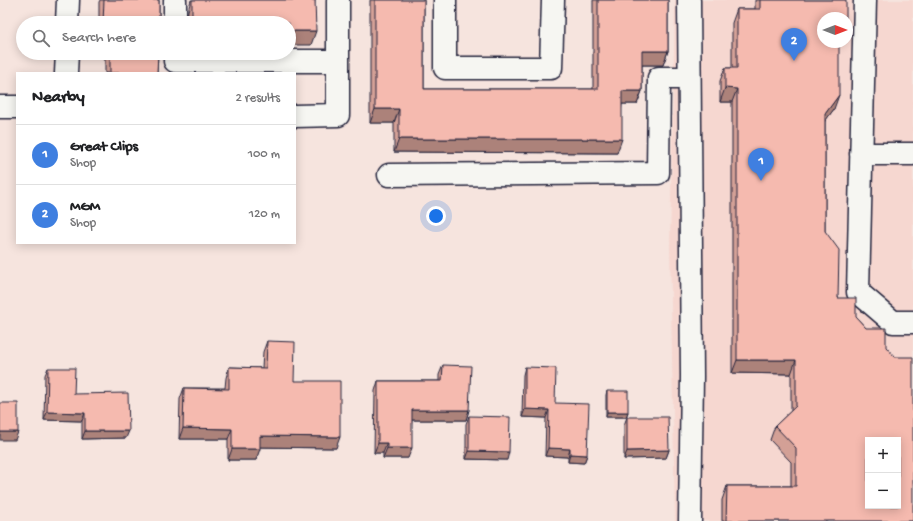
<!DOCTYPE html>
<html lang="en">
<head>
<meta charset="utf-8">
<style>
	body { margin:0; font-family:"Gochi Hand",sans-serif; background:#f2f2f2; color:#202124 }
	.controls { position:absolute; right:12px; bottom:12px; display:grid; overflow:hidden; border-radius:0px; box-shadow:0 2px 10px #0003 }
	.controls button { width:36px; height:36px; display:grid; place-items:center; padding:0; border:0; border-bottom:1px solid #e0e0e0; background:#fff; color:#202124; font:20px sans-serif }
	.compass { position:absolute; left:817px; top:12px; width:36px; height:36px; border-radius:50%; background:#fff; box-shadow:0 2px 10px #0003; rotate:90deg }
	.you { position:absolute; left:436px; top:216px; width:14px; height:14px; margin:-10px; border:3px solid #fff; border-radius:50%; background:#1a73e8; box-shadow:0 0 0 6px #1a73e833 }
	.badge { display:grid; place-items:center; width:26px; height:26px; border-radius:50%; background:#1a73e8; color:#fff; font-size:13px; font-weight:700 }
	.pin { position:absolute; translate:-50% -33px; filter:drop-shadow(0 1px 2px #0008) }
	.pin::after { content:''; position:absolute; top:21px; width:14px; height:12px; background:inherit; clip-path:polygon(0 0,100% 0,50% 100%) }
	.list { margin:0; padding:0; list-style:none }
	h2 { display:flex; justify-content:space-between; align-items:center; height:52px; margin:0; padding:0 16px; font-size:17px }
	h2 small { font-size:13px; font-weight:400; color:#757577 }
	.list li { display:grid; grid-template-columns:26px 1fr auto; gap:12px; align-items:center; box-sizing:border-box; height:60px; padding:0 16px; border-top:1px solid #e0e0e0 }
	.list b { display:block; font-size:15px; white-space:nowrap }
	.list p { margin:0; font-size:13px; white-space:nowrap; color:#757577 }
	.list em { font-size:13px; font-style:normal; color:#757577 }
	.icon { flex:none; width:22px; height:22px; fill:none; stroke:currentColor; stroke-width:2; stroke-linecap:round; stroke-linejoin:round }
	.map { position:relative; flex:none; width:913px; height:521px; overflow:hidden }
	.search { position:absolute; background:#fff; box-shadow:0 2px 10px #0003; left:16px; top:16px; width:280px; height:44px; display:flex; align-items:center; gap:10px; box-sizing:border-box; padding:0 14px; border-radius:22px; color:#757577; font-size:15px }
	.panel { position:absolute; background:#fff; box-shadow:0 2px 10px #0003; left:16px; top:72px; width:280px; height:172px; border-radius:0px }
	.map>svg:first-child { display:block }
	.built { fill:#f6d7d0; fill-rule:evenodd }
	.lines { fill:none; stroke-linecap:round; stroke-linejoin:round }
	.minor-casing { stroke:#22223b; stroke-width:25 }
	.minor { stroke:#f6f6f2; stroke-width:22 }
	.wall { fill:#d3a096; stroke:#22223b }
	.shaded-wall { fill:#ac827a; stroke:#22223b }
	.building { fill:#f5baaf; stroke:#22223b; fill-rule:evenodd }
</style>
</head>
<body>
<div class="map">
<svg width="913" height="521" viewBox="0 0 913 521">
	<rect width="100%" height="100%" fill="#f6e4de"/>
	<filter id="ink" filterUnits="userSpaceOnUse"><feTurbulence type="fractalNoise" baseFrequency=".025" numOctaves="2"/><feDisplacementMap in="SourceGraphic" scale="8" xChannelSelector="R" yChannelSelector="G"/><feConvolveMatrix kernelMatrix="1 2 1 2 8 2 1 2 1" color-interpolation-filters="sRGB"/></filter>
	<g filter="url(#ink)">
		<path class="built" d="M 675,0 L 913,0 L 913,521 L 675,521 L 670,246 ZM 823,18 L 847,18 L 847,42 L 823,42 ZM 868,440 L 898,440 L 898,506 L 868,506 Z"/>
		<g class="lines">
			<g class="minor-casing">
				<path id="minor" d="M 175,0 L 175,23
					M 445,0 L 445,68 L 551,68 L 553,0
					M 689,0 L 692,376 L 690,521
					M 865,0 L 858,292 L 893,322 L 913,322
					M 67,23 L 68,0
					M 175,61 L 338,61
					M 66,73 L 67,53
					M 0,107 L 17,107
					M 295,116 L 338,115 L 338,0
					M 861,154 L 913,154
					M 389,175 L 658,173 L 659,78 L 689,78"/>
			</g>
			<use href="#minor" class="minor"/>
		</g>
		<path class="wall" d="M 100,0 L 159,0 L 159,23 L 99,23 L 99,2 Z
			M 191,0 L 315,0 L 311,45 L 289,23 L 187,23 L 188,11 Z
			M 370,0 L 424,0 L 424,89 L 593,89 L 593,0 L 668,0 L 668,51 L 663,65 L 642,65 L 642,91 L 637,104 L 622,104 L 617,153 L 394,152 L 394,123 L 370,123 Z
			M 755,0 L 846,0 L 823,18 L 834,109 L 825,121 L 825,231 L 838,298 L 866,328 L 886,347 L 913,521 L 722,521 L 722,500 L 727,486 L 791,486 L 791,462 L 770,440 L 775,426 L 791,411 L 791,374 L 732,373 L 732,102 L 720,102 L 720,81 L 725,68 L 732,68 L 732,23 L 737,9 L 755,9 Z
			M 98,53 L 158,53 L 157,73 L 105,73 L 105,59 L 98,58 Z
			M 267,341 L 294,381 L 336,448 L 260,447 L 256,460 L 228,460 L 228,439 L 179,439 L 180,399 L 184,388 L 225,388 L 226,378 L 229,367 L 262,368 L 263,352 Z
			M 443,365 L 469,410 L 466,420 L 412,420 L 408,458 L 383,458 L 383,453 L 374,453 L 375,391 L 378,381 L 439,381 L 439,375 Z
			M 525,367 L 555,403 L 587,455 L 584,463 L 568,462 L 568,457 L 545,456 L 546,418 L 522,417 L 523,375 Z
			M 48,368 L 74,394 L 126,438 L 82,439 L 82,421 L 44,420 L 45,375 Z
			M 607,391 L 628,412 L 626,417 L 606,417 L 606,395 Z
			M 469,416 L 507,460 L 466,459 L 466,424 Z
			M 627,417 L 669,450 L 666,458 L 624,459 L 624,425 Z"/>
		<path class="shaded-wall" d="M 289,31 L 316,31 L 311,45 L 289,45 Z
			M 642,51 L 668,51 L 663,65 L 637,65 Z
			M 100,53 L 108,53 L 105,59 L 98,58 Z
			M 725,88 L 737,89 L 732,102 L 720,102 Z
			M 622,91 L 642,91 L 637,104 L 617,104 Z
			M 839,95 L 834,109 L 820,128 L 825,114 Z
			M 375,109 L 399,109 L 394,123 L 370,123 Z
			M 399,139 L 622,139 L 617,153 L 394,152 Z
			M 737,360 L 796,360 L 791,374 L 732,373 Z
			M 525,409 L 549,410 L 546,418 L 522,417 Z
			M 412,410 L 469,410 L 466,420 L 408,420 Z
			M 47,412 L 85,413 L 82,421 L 44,420 Z
			M 607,412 L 628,412 L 626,417 L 606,417 Z
			M 183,428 L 232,429 L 228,439 L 179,439 Z
			M 85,431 L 129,431 L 126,438 L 82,439 Z
			M 0,432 L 18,432 L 15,440 L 0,440 Z
			M 260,436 L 340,437 L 336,448 L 256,447 Z
			M 378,443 L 387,443 L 383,453 L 374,453 Z
			M 387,448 L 412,448 L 408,458 L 383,458 Z
			M 548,448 L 570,449 L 568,457 L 545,456 Z
			M 232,449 L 260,449 L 256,460 L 228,460 Z
			M 669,450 L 666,458 L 624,459 L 627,451 Z
			M 469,451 L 509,452 L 507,460 L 466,459 Z
			M 570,454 L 587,455 L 584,463 L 568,462 Z"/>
		<path class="building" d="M 104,0 L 159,0 L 159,23 L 103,23 Z
			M 192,0 L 315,0 L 316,31 L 289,31 L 289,23 L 192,23 Z
			M 375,0 L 424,0 L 424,89 L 598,89 L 598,0 L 668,0 L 668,51 L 642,51 L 642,91 L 622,91 L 622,139 L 399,139 L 399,109 L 375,109 Z
			M 760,0 L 846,0 L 846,18 L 823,18 L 823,42 L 839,42 L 839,95 L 825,114 L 825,231 L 839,250 L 838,298 L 856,298 L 856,317 L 866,328 L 886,328 L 886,347 L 895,357 L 913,357 L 913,521 L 726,521 L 727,486 L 796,486 L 796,448 L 775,426 L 796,406 L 796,360 L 737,360 L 737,89 L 725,88 L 725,68 L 737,68 L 737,9 L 760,9 ZM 868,440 L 898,440 L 898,506 L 868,506 Z
			M 110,53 L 158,53 L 157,73 L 110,73 Z
			M 267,341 L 295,342 L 294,381 L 340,381 L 340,437 L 260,436 L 260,449 L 232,449 L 232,429 L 183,428 L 184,388 L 229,389 L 229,367 L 266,368 Z
			M 443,365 L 471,366 L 469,410 L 412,410 L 412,448 L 387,448 L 387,443 L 378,443 L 378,381 L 442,381 Z
			M 525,367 L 556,368 L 555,403 L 589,404 L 587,455 L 570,454 L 570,449 L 548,448 L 549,410 L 525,409 Z
			M 48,368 L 75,368 L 74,394 L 128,393 L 129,431 L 85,431 L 85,413 L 47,412 Z
			M 607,391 L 628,391 L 628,412 L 607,412 Z
			M 0,403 L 18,403 L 18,432 L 0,432 Z
			M 469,416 L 510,417 L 509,452 L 469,451 Z
			M 627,417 L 668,417 L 669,450 L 627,451 Z"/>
	</g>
</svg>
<div class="controls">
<button>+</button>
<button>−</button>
</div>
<svg class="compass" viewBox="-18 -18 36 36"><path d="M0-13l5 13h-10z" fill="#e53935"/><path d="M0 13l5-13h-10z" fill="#757577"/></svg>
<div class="you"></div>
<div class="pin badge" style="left:761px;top:181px;background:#3f7fe0">1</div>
<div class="pin badge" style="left:794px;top:61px;background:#3f7fe0">2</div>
<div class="search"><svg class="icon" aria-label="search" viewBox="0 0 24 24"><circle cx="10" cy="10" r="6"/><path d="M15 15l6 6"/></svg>Search here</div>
<section class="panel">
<h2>Nearby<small>2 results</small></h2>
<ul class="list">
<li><span class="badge" style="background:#3f7fe0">1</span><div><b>Great Clips</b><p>Shop</p></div><em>100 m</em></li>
<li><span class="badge" style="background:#3f7fe0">2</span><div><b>MGM</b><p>Shop</p></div><em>120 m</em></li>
</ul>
</section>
</div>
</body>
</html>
